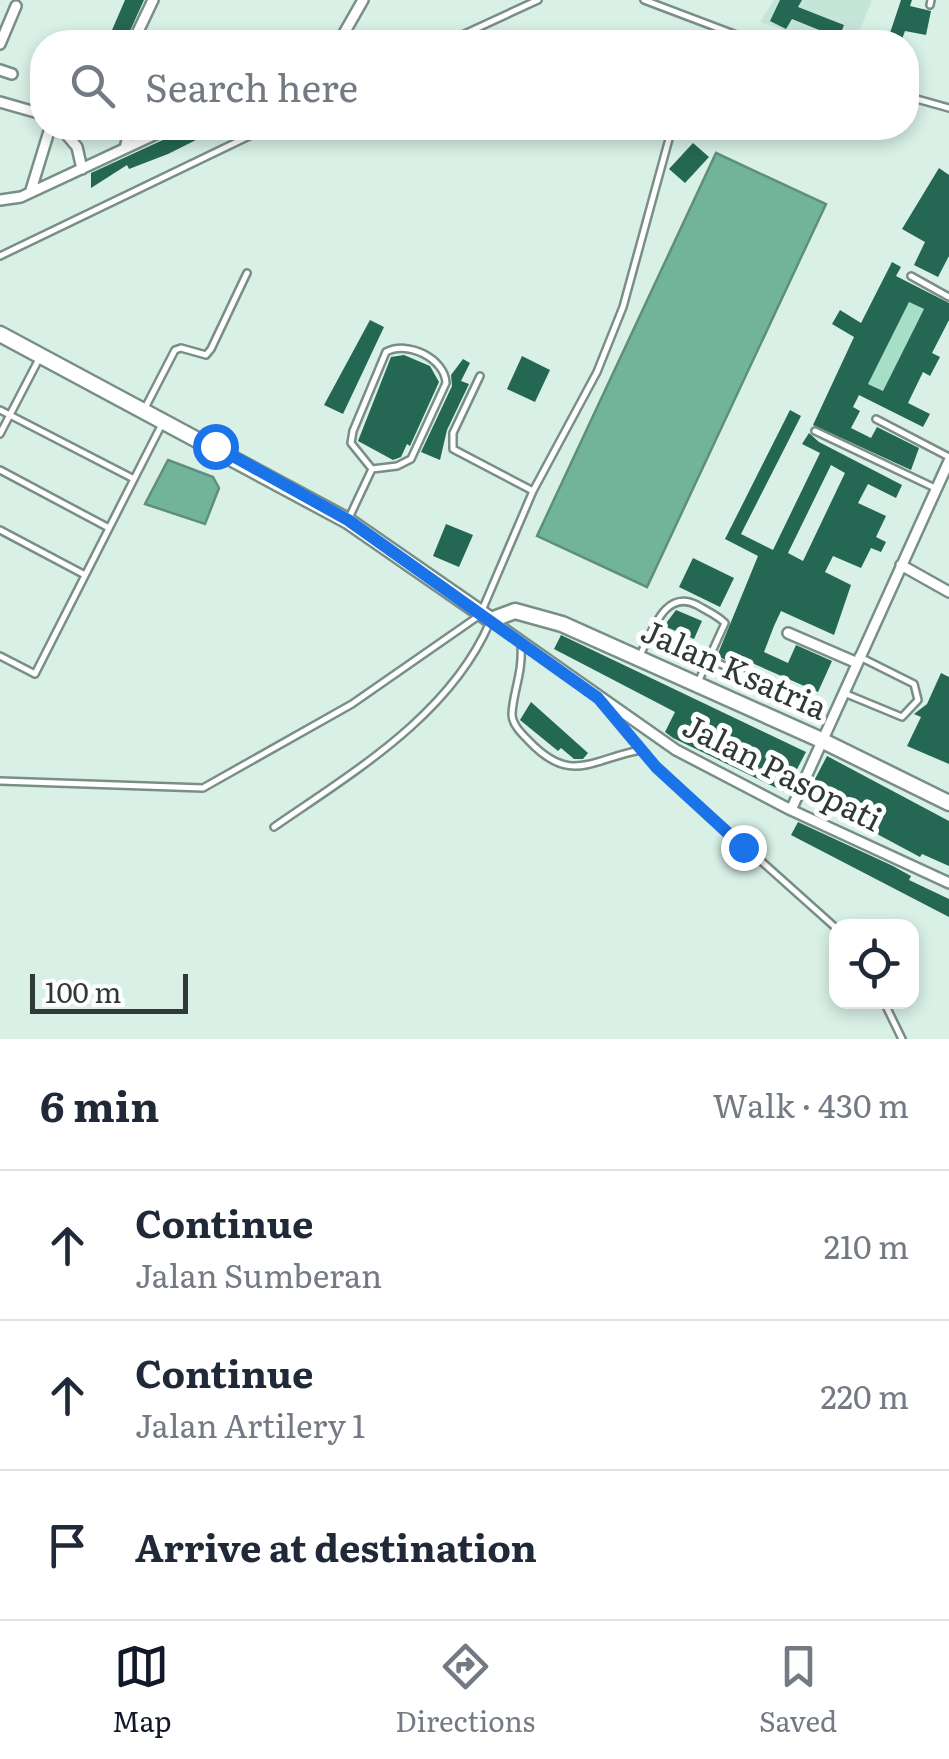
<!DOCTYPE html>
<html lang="en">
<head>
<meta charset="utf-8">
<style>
	body { margin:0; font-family:Literata,serif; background:#f2f2f3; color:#1f2937 }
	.controls { position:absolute; right:30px; bottom:30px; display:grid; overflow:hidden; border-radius:20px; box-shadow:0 5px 15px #0003 }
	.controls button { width:90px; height:90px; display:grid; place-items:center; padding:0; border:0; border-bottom:2px solid #e0e1e3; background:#fff; color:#1f2937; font:50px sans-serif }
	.scale { position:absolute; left:30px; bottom:25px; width:158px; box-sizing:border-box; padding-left:10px; border:5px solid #2f3935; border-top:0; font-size:28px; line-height:35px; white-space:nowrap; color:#2f3935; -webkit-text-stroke:8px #fff; paint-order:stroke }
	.stop { position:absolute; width:30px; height:30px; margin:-22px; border:8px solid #1a73e8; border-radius:50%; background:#fff }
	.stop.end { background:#1a73e8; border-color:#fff; box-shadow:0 2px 10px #0008 }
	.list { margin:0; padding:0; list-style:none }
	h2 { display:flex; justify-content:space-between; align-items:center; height:130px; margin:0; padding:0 40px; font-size:42px }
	h2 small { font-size:32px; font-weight:400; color:#747a83 }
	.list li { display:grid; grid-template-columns:65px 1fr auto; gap:30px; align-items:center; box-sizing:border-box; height:150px; padding:0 40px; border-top:2px solid #e0e1e3 }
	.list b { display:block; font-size:38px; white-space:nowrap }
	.list p { margin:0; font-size:32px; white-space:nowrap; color:#747a83 }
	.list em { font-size:32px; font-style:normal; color:#747a83 }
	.icon { flex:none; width:55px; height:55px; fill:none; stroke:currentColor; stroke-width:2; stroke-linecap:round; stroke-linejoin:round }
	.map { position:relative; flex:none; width:949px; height:1039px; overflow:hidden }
	.search { position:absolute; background:#fff; box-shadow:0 5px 15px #0003; left:30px; right:30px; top:30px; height:110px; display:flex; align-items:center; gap:25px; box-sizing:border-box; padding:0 35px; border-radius:40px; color:#747a83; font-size:38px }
	.sheet { height:580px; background:#fff }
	nav { display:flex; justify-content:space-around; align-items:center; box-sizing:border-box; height:140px; border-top:2px solid #e0e1e3; background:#fff; font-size:28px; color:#747a83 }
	nav a { display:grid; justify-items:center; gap:5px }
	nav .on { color:#111827 }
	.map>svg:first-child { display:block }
	.built { fill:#c6e5d9 }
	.green { fill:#a6dec8 }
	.water { fill:#72b49b; stroke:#5e8f7c; stroke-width:2.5 }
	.building { fill:#246752; fill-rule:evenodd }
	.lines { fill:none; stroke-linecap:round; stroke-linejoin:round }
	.lane-casing { stroke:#798f86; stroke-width:10 }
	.street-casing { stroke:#798f86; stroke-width:14 }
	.secondary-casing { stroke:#798f86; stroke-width:19 }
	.lane { stroke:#fff; stroke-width:5 }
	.street { stroke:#fff; stroke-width:9 }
	.secondary { stroke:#fff; stroke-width:14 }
	.route { stroke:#1a73e8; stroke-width:12 }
	.labels { text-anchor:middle; stroke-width:10; stroke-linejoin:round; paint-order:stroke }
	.street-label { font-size:32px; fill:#2f3935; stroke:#fff }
</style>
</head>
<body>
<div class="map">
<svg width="949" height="1039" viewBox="0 0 949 1039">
	<rect width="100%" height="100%" fill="#d8f0e6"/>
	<path class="built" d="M 774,0 L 872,0 L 855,42 L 822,42 L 760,22 Z"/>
	<path class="green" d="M 903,299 L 933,314 L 919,319 L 888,381 L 893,396 L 849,374 L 873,374 L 905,309 Z"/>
	<path class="water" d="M 716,153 L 826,204 L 647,587 L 537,536 Z
		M 168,460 L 213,477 L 219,488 L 205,524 L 145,504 Z"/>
	<path class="building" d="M 125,0 L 144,0 L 125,42 L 121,42 L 109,37 Z
		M 780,0 L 802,0 L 798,7 L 844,25 L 839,38 L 792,19 L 786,29 L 770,21 Z
		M 901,0 L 912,0 L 910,6 L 931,11 L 926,35 L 905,31 L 901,42 L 887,42 Z
		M 189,128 L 220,128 L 168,154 L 129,169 L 127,165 L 91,188 L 91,173 Z
		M 693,143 L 709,157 L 685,183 L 669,169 Z
		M 939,168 L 949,175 L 949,256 L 938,277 L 914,265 L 925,242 L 902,229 Z
		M 892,262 L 901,267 L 896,276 L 949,303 L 949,320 L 932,353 L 940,357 L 930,376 L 923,372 L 908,403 L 930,414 L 923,427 L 859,395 L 853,407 L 860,411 L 851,428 L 871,438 L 877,427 L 919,448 L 911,470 L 813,425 L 854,337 L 832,324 L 840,310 L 861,323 ZM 909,302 L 924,309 L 883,391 L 868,384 Z
		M 370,320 L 384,327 L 343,414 L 324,405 Z
		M 404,355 L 430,366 L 439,382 L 410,446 L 407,444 L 401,457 L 393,460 L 358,441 L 391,357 Z
		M 522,356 L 550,370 L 535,402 L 507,389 Z
		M 463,359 L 470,363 L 461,381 L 469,384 L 447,430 L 440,460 L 421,452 L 452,386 L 451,375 Z
		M 790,410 L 801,416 L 741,534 L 773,550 L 820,453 L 802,444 L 809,433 L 819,442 L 902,485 L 896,498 L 868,484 L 858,503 L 886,516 L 876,537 L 886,542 L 881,552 L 871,548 L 861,568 L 833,556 L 825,572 L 851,585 L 834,635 L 781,611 L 774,626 L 764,652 L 788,663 L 796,645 L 832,661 L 818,692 L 745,660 L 741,667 L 717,656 L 758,556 L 725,539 ZM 831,465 L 845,473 L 803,561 L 788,553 Z
		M 446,524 L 473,535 L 459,567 L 433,556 Z
		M 693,558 L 734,578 L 720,607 L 679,587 Z
		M 676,610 L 702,621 L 694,639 L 664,626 Z
		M 561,635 L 806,752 L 785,792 L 673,738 L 665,732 L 675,712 L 554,649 Z
		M 941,673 L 949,677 L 949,764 L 907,746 L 921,717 L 914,714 L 927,704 Z
		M 531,702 L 588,753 L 583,759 L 574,759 L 561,748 L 558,751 L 520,720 Z
		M 827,756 L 949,821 L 949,866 L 922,854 L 920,857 L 806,796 Z
		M 798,822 L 893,866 L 911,876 L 909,880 L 949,899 L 949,917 L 791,835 Z"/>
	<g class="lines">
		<g class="lane-casing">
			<path id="lane" d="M 644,0 L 755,42
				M 930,5 L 931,0
				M 447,42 L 538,0
				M 906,96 L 949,108
				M 0,256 L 266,128
				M 911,276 L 949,297
				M 480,376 L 453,433 L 453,449 L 533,491
				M 145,408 L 175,350 L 181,348 L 206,355 L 211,349 L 247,273
				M 0,410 L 134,479
				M 876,419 L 949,457
				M 815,431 L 935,488
				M 0,434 L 40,357
				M 0,470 L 109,528
				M 348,520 L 372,469 L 351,443 L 353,431 L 386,352 C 408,340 445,359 446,383 L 411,459 L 397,466 L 372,469
				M 0,530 L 85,575
				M 521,644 C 523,674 513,691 512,714 C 512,724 521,733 528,740 C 570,785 590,760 640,750
				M 0,656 L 35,674 L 163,422
				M 639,657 C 652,633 664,588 697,605 C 707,611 717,615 725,623 L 699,680
				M 712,660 L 796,700
				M 844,693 L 902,717 L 918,700 L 914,684 L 858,656
				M 598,698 L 656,767 L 836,928
				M 0,781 L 203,788 L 352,704 L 480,615 L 533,491 L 597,372 L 623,307 L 672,128
				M 274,827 C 355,771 450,715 490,622
				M 884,1002 L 902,1039"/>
		</g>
		<g class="street-casing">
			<path id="street" d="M 133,42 L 153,0
				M 339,42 L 363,0
				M 0,44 L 16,6
				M 0,70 L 12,74
				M 0,102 L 42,114
				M 61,128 L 77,147 L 82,169
				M 125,148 L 130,128
				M 31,190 L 50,128
				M 0,200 L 21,197 L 169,128
				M 901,565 L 949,592
				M 491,620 L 676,750 L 791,810 L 949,883
				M 788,633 L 855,662
				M 791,810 L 949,461"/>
		</g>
		<g class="secondary-casing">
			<path id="secondary" d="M 0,334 L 348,521 L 491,620 L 515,611 L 562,624 L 819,739 L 949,803"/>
		</g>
		<use href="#lane" class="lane"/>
		<use href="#street" class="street"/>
		<use href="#secondary" class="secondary"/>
	</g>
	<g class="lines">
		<path class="route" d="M 215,446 L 348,520 L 598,698 L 656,767 L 743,847"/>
	</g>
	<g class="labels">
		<g class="street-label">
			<text transform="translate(734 670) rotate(24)" y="11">Jalan Ksatria</text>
			<text transform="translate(782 773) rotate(27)" y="11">Jalan Pasopati</text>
		</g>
	</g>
</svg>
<div class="controls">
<button><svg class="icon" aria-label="locate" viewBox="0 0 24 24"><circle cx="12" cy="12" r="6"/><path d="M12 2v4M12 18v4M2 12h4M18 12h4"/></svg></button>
</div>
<div class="scale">100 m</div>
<div class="stop" style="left:215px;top:446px"></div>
<div class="stop end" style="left:743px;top:847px"></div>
<div class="search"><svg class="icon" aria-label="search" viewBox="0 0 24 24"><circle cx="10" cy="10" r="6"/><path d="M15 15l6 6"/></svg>Search here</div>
</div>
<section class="sheet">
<h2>6 min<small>Walk · 430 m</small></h2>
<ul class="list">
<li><svg class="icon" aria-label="ahead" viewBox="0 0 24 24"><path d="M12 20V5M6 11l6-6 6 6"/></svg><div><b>Continue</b><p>Jalan Sumberan</p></div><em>210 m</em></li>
<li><svg class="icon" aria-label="ahead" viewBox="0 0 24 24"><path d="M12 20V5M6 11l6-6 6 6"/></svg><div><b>Continue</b><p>Jalan Artilery 1</p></div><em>220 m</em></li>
<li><svg class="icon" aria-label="arrive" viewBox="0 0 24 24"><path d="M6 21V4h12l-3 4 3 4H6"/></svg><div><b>Arrive at destination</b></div></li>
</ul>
</section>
<nav>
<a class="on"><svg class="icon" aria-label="map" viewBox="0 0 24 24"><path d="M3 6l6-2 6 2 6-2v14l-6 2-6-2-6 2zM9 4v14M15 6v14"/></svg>Map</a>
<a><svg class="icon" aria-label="directions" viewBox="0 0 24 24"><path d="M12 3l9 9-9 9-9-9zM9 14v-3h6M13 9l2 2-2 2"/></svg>Directions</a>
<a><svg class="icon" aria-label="saved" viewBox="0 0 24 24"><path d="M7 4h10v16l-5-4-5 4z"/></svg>Saved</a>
</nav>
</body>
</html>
